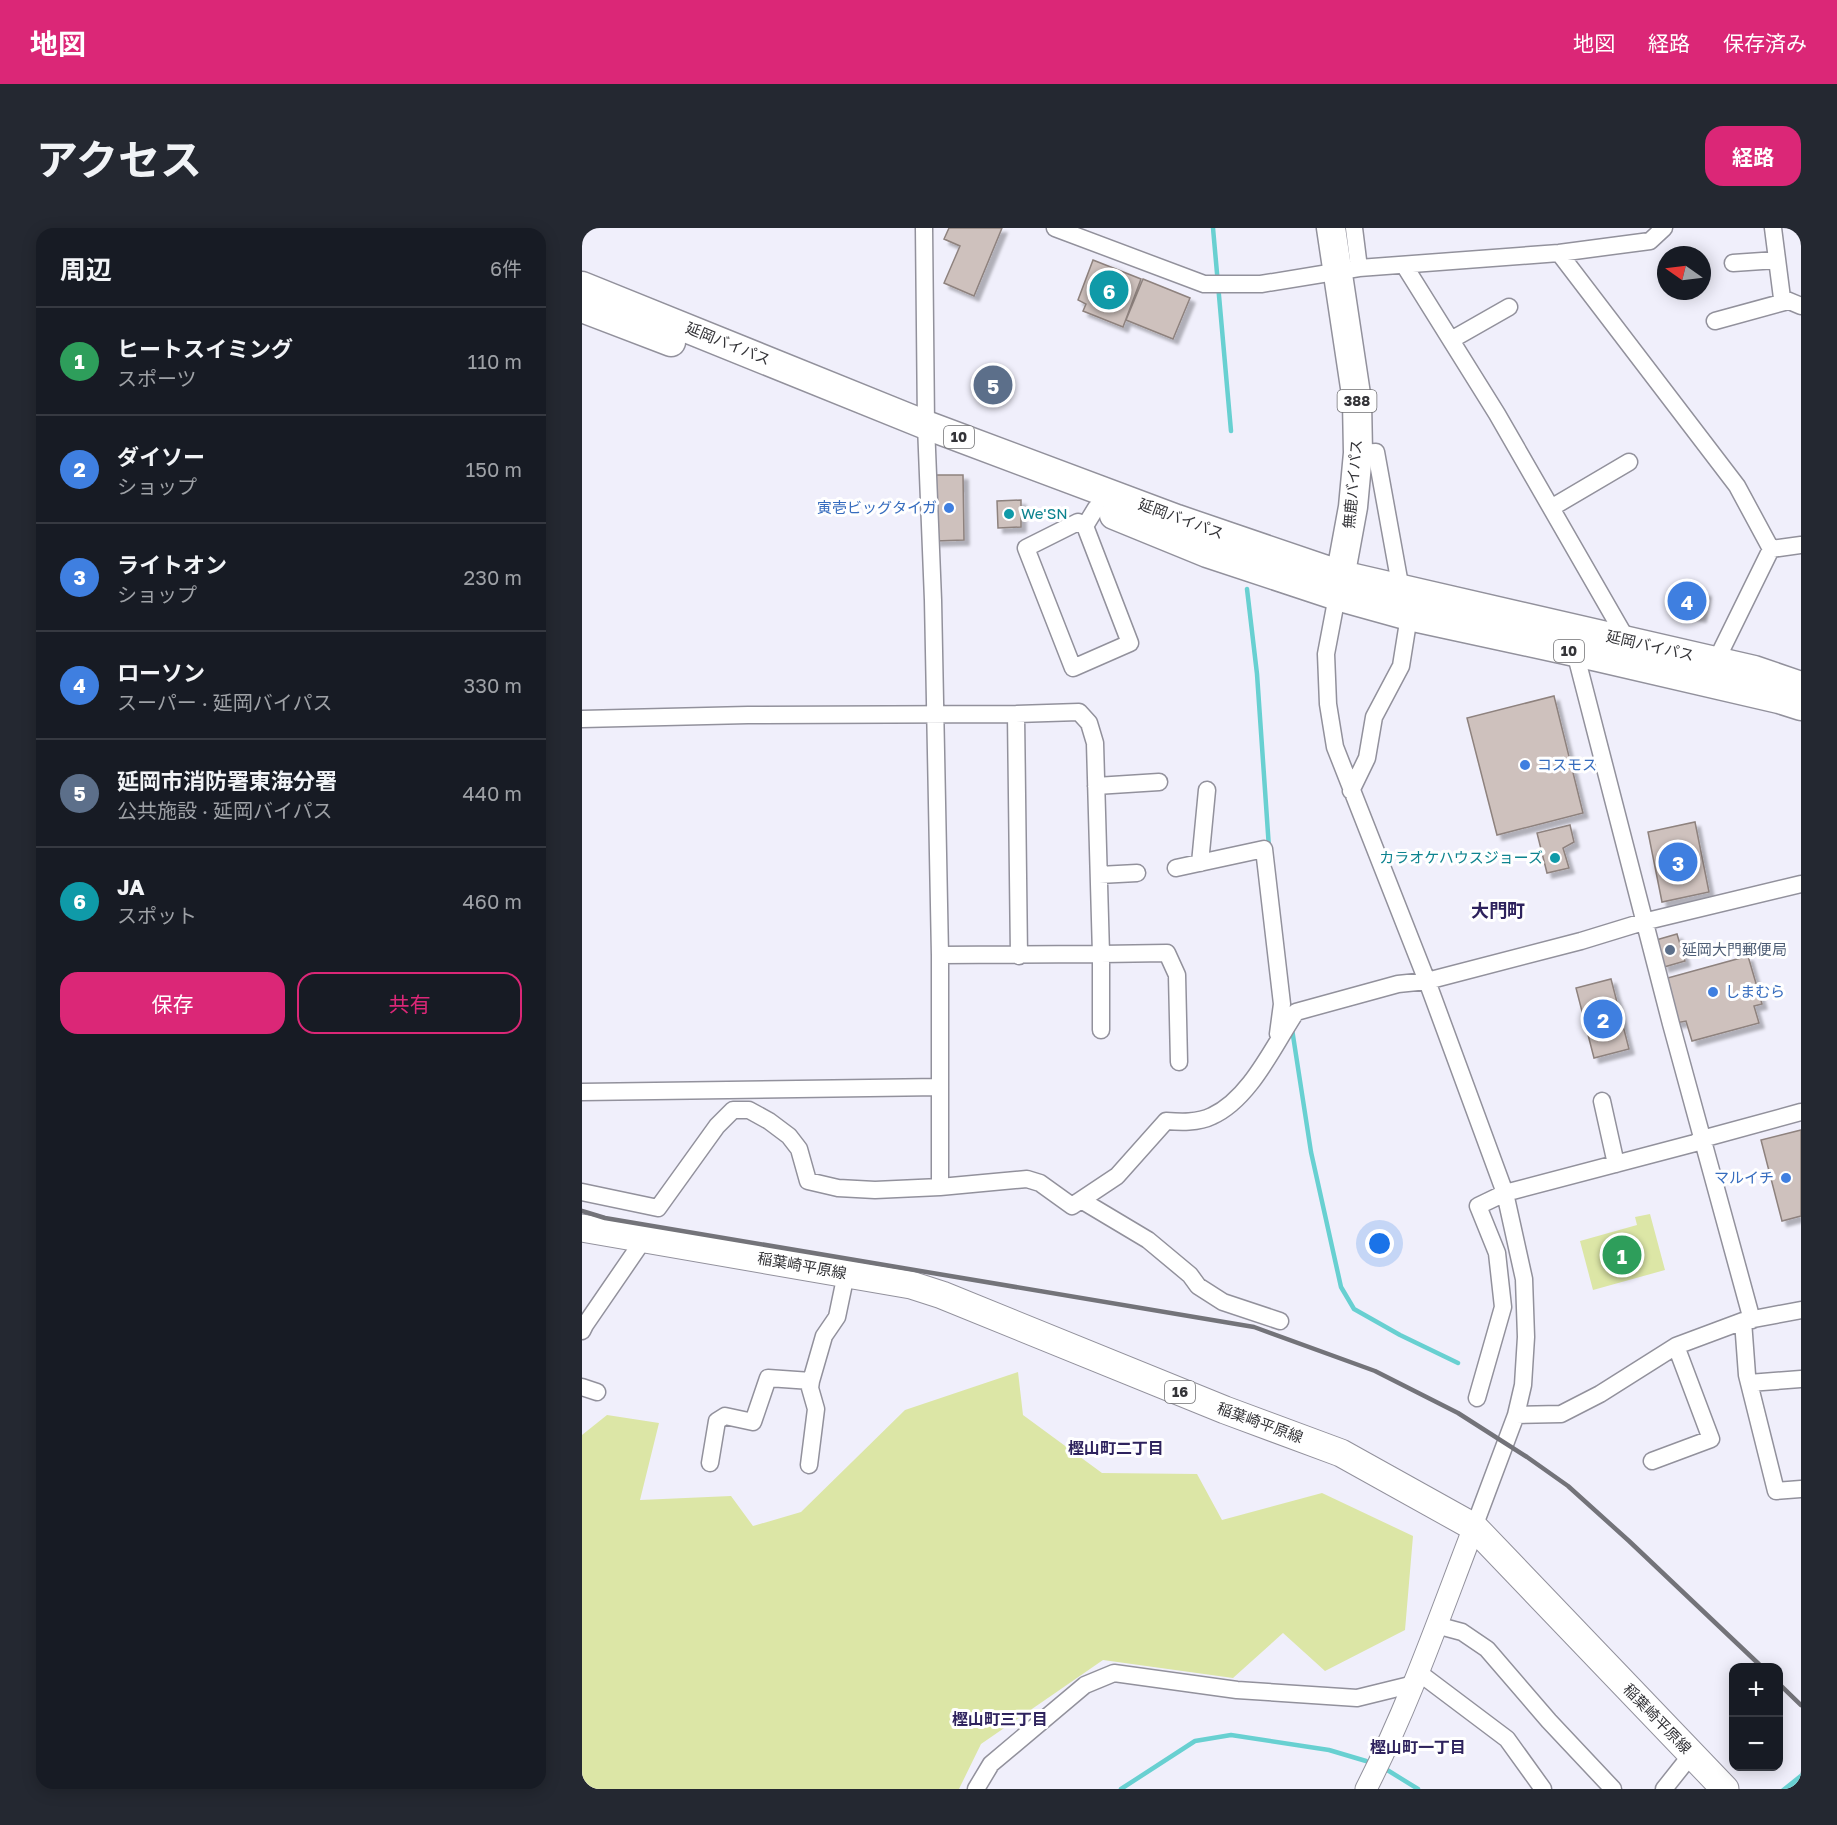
<!DOCTYPE html>
<html lang="ja">
<head>
<meta charset="utf-8">
<style>
	body { margin:0; font-family:"Golos Text","Noto Sans JP",sans-serif; background:#242831; color:#f1f3f6 }
	.controls { position:absolute; right:18px; bottom:18px; display:grid; overflow:hidden; border-radius:12px; box-shadow:0 3px 15px #0003 }
	.controls button { width:54px; height:54px; display:grid; place-items:center; padding:0; border:0; border-bottom:2px solid #363941; background:#171b24; color:#f1f3f6; font:30px sans-serif }
	.compass { position:absolute; left:1075px; top:18px; width:54px; height:54px; border-radius:50%; background:#171b24; box-shadow:0 3px 15px #0003; rotate:284deg }
	.you { position:absolute; left:798px; top:1016px; width:21px; height:21px; margin:-15px; border:4px solid #fff; border-radius:50%; background:#1a73e8; box-shadow:0 0 0 9px #1a73e833 }
	.badge { display:grid; place-items:center; width:39px; height:39px; border-radius:50%; background:#db2777; color:#fff; font-size:20px; font-weight:700 }
	.pin { position:absolute; translate:-50% -50%; border:3px solid #fff; box-shadow:0 2px 6px #0006 }
	.list { margin:0; padding:0; list-style:none }
	h2 { display:flex; justify-content:space-between; align-items:center; height:78px; margin:0; padding:0 24px; font-size:26px }
	h2 small { font-size:20px; font-weight:400; color:#9ea1a6 }
	.list li { display:grid; grid-template-columns:39px 1fr auto; gap:18px; align-items:center; box-sizing:border-box; height:108px; padding:0 24px; border-top:2px solid #363941 }
	.list b { display:block; font-size:22px; white-space:nowrap }
	.list p { margin:0; font-size:20px; white-space:nowrap; color:#9ea1a6 }
	.list em { font-size:20px; font-style:normal; color:#9ea1a6 }
	.actions { display:flex; gap:12px; padding:18px 24px }
	.actions a { flex:1; padding:14px 0; border:2px solid #db2777; border-radius:18px; text-align:center; font-size:21px; color:#db2777 }
	.actions .main { background:#db2777; color:#fff }
	.map { position:relative; flex:none; width:1219px; height:1561px; overflow:hidden; border-radius:18px }
	header { display:flex; align-items:center; gap:36px; box-sizing:border-box; height:84px; padding:0 30px; background:#db2777; color:#fff }
	header strong { font-size:28px }
	nav { display:flex; gap:33px; margin-inline-start:auto; font-size:21px }
	.intro { display:flex; align-items:center; justify-content:space-between; box-sizing:border-box; height:144px; padding:0 36px }
	h1 { margin:0; font-size:42px }
	.button { padding:15px 27px; border-radius:18px; background:#db2777; color:#fff; font-size:21px; font-weight:700 }
	main { display:flex; gap:36px; padding:0 36px }
	aside { flex:1; background:#171b24; border-radius:18px; box-shadow:0 3px 15px #0003 }
	.map>svg:first-child { display:block }
	.green { fill:#dce6a6 }
	.water { fill:#68d0d1 }
	.lines { fill:none; stroke-linecap:round; stroke-linejoin:round }
	.stream { stroke:#68d0d1; stroke-width:4.5 }
	.building { fill:#cec1bd; stroke:#8e827e; stroke-width:1.5; filter:url(#shadow) }
	.minor-casing { stroke:#92919c; stroke-width:19 }
	.tertiary-casing { stroke:#92919c; stroke-width:23 }
	.primary-casing { stroke:#92919c; stroke-width:29 }
	.trunk-casing { stroke:#92919c; stroke-width:31 }
	.minor { stroke:#fff; stroke-width:16 }
	.tertiary { stroke:#fff; stroke-width:21 }
	.primary { stroke:#fff; stroke-width:27 }
	.trunk { stroke:#fff; stroke-width:28 }
	.rail { stroke:#737379; stroke-width:4.5 }
	.shop-dot { fill:#3f7fe0; stroke:#fff; stroke-width:2 }
	.culture-dot { fill:#0f9aa8; stroke:#fff; stroke-width:2 }
	.service-dot { fill:#5c6f8a; stroke:#fff; stroke-width:2 }
	.labels { text-anchor:middle; stroke-width:6; stroke-linejoin:round; paint-order:stroke }
	.shield { fill:#fff; stroke:#717174; stroke-width:1.5 }
	.shield-label { font-size:14px; font-weight:bold; fill:#343438 }
	.street-label { font-size:15px; fill:#343438; stroke:#fff }
	.shop-label { font-size:15px; fill:#366cbe; stroke:#fff; text-anchor:end }
	.culture-label { font-size:15px; fill:#0d838f; stroke:#fff; text-anchor:start }
	.service-label { font-size:15px; fill:#4e5e75; stroke:#fff; text-anchor:start }
	.neighbourhood-label { font-size:16px; font-weight:bold; fill:#2e225d; stroke:#fff }
	.quarter-label { font-size:18px; font-weight:bold; fill:#2e225d; stroke:#fff }
</style>
</head>
<body>
<header>
<strong>地図</strong>
<nav><a>地図</a><a>経路</a><a>保存済み</a></nav>
</header>
<div class="intro"><h1>アクセス</h1><a class="button">経路</a></div>
<main>
<aside>
<h2>周辺<small>6件</small></h2>
<ul class="list">
<li><span class="badge" style="background:#2e9e5b">1</span><div><b>ヒートスイミング</b><p>スポーツ</p></div><em>110 m</em></li>
<li><span class="badge" style="background:#3f7fe0">2</span><div><b>ダイソー</b><p>ショップ</p></div><em>150 m</em></li>
<li><span class="badge" style="background:#3f7fe0">3</span><div><b>ライトオン</b><p>ショップ</p></div><em>230 m</em></li>
<li><span class="badge" style="background:#3f7fe0">4</span><div><b>ローソン</b><p>スーパー · 延岡バイパス</p></div><em>330 m</em></li>
<li><span class="badge" style="background:#5c6f8a">5</span><div><b>延岡市消防署東海分署</b><p>公共施設 · 延岡バイパス</p></div><em>440 m</em></li>
<li><span class="badge" style="background:#0f9aa8">6</span><div><b>JA</b><p>スポット</p></div><em>460 m</em></li>
</ul>
<div class="actions"><a class="main">保存</a><a>共有</a></div>
</aside>
<div class="map">
<svg width="1219" height="1561" viewBox="0 0 1219 1561">
	<defs>
		<filter id="shadow"><feDropShadow dx="5" dy="5" stdDeviation="1.5" flood-color="#0004"/></filter>
	</defs>
	<rect width="100%" height="100%" fill="#f0effb"/>
	<path class="green" d="M 1068,986 L 1083,1042 L 1011,1062 L 998,1013 L 1055,997 L 1053,989 Z
		M 436,1144 L 441,1187 L 520,1245 L 615,1246 L 640,1292 L 740,1265 L 831,1308 L 823,1402 L 743,1443 L 701,1405 L 651,1450 L 521,1432 L 399,1516 L 377,1561 L 0,1561 L 0,1207 L 25,1187 L 77,1195 L 58,1272 L 149,1268 L 171,1298 L 219,1284 L 323,1182 Z"/>
	<path class="water" d="M 1219,1545 L 1219,1561 L 1199,1561 Z"/>
	<g class="lines">
		<path class="stream" d="M 631,0 L 649,203
			M 665,361 L 675,446 L 687,620
			M 710,801 L 729,924 L 759,1059 L 772,1081 L 818,1107 L 876,1135
			M 802,1540 L 836,1561
			M 539,1561 L 613,1513 L 649,1507 L 747,1522 L 784,1533"/>
	</g>
	<path class="building" d="M 367,0 L 420,0 L 392,68 L 362,55 L 378,18 L 362,11 Z
		M 511,32 L 559,51 L 541,99 L 501,83 L 504,76 L 496,72 Z
		M 561,51 L 608,70 L 591,111 L 544,92 Z
		M 352,247 L 381,247 L 382,312 L 353,313 Z
		M 439,272 L 439,299 L 416,300 L 415,273 Z
		M 1091,357 L 1124,364 L 1119,389 L 1086,382 Z
		M 972,468 L 1001,585 L 915,607 L 885,490 Z
		M 1113,594 L 1127,664 L 1080,674 L 1066,604 Z
		M 988,597 L 992,614 L 981,620 L 987,640 L 965,645 L 955,605 Z
		M 1095,706 L 1103,733 L 1082,739 L 1074,712 Z
		M 1166,728 L 1180,776 L 1172,778 L 1177,795 L 1110,813 L 1104,793 L 1094,795 L 1082,751 Z
		M 1029,751 L 1047,821 L 1012,830 L 994,760 Z
		M 1219,902 L 1219,989 L 1219,988 L 1200,993 L 1179,912 Z"/>
	<g class="lines">
		<g class="minor-casing">
			<path id="minor" d="M 342,0 L 344,197 L 351,372 L 358,727 L 358,959
				M 473,0 L 622,56 L 679,56 L 777,40 L 977,25 L 1068,13 L 1082,0
				M 772,0 L 777,40
				M 1191,0 L 1200,70 L 1219,78
				M 977,25 L 1155,258 L 1189,321
				M 1151,35 L 1195,32
				M 822,37 L 915,186 L 1045,412
				M 1133,93 L 1206,73
				M 869,112 L 927,79
				M 969,280 L 1047,234
				M 503,298 L 548,415 L 491,440 L 444,320 L 496,294 L 503,298 L 514,280
				M 755,368 L 744,426 L 746,476 L 753,519 L 845,753 L 923,965 L 942,1051 L 944,1109 L 941,1157 L 934,1187 L 892,1299
				M 993,424 L 1089,796 L 1170,1092
				M 1134,433 L 1189,321 L 1219,317
				M 434,486 L 437,728
				M 0,491 L 166,487 L 434,486 L 497,484 L 507,495 L 513,515 L 519,726 L 585,725 L 595,747 L 597,834
				M 514,558 L 577,554
				M 769,563 L 785,530 L 792,489 L 819,438 L 827,388 L 819,362 L 794,224 L 776,225
				M 618,635 L 625,562
				M 594,640 L 682,621 L 700,776 L 696,806
				M 517,647 L 555,645
				M 358,727 L 519,726 L 519,802
				M 0,864 L 358,859
				M 1020,873 L 1034,936
				M 0,964 L 76,980 L 135,898 L 151,882 L 167,882 L 187,893 L 207,908 L 217,921 L 226,953 L 256,960 L 293,962 L 358,959 L 445,951 L 458,955 L 490,978 L 535,948 L 584,893 C 598,894 616,895 630,888 C 668,871 692,817 714,784 L 816,756 L 845,753 L 999,713 L 1061,694 L 1219,656
				M 499,972 L 566,1012 L 608,1047 L 616,1058 L 641,1074 L 698,1093
				M 1161,1093 L 1165,1147 L 1194,1263 L 1219,1261
				M 0,1103 L 3,1097 L 62,1011
				M 1167,1155 L 1219,1151
				M 0,1159 L 15,1164
				M 895,1170 L 921,1079 L 915,1025 L 896,978 L 923,965 L 1113,915 L 1120,911 L 1219,884
				M 934,1187 L 979,1186 L 1018,1166 L 1094,1118 L 1161,1093 L 1219,1082
				M 1070,1233 L 1129,1211 L 1094,1118
				M 128,1235 L 135,1193 L 143,1188 L 171,1194 L 186,1150 L 229,1153
				M 227,1237 L 234,1181 L 228,1160 L 229,1153 L 242,1108 L 255,1089 L 264,1046
				M 854,1397 L 880,1404 L 905,1421 L 967,1493 L 1031,1561
				M 836,1444 L 925,1511 L 961,1561
				M 394,1561 L 409,1536 L 503,1457 L 532,1445 L 655,1462 L 775,1470 L 832,1456
				M 1082,1561 L 1109,1527"/>
		</g>
		<g class="tertiary-casing">
			<path id="tertiary" d="M 784,1561 C 827,1477 858,1387 892,1299"/>
		</g>
		<g class="primary-casing">
			<path id="primary" d="M 0,1000 L 329,1057 L 360,1067 L 643,1182 L 759,1225 L 892,1299 L 1143,1561"/>
		</g>
		<g class="trunk-casing">
			<path id="trunk" d="M 749,0 L 775,173 L 776,225 L 771,279 L 755,366
				M 0,58 L 344,197 L 595,291 L 759,347 L 1172,442 L 1219,458
				M 0,80 L 89,114
				M 532,287 L 625,325 L 755,368 L 827,388 L 1016,429 L 1197,471 L 1219,478"/>
		</g>
		<use href="#minor" class="minor"/>
		<use href="#tertiary" class="tertiary"/>
		<use href="#primary" class="primary"/>
		<use href="#trunk" class="trunk"/>
		<path class="rail" d="M 0,983 L 23,990 L 672,1099 L 793,1143 L 876,1185 L 945,1229 L 986,1258 L 1047,1313 L 1181,1440
			M 1196,1455 L 1219,1477"/>
	</g>
	<g class="shop-dot">
		<circle cx="367" cy="280" r="6"/>
		<circle cx="943" cy="537" r="6"/>
		<circle cx="1131" cy="764" r="6"/>
		<circle cx="1204" cy="950" r="6"/>
	</g>
	<g class="culture-dot">
		<circle cx="427" cy="286" r="6"/>
		<circle cx="973" cy="630" r="6"/>
	</g>
	<circle class="service-dot" cx="1088" cy="722" r="6"/>
	<g class="labels">
		<g class="shield">
			<rect x="755.5" y="162" width="39" height="22" rx="4.5"/>
			<rect x="362" y="198" width="30" height="22" rx="4.5"/>
			<rect x="972" y="412" width="30" height="22" rx="4.5"/>
			<rect x="583" y="1153" width="30" height="22" rx="4.5"/>
		</g>
		<g class="shield-label">
			<text x="775" y="178">388</text>
			<text x="377" y="214">10</text>
			<text x="987" y="428">10</text>
			<text x="598" y="1169">16</text>
		</g>
		<g class="street-label">
			<text transform="translate(146 116) rotate(22)" y="5">延岡バイパス</text>
			<text transform="translate(771 256) rotate(-85)" y="5">無鹿バイパス</text>
			<text transform="translate(599 291) rotate(20)" y="5">延岡バイパス</text>
			<text transform="translate(1068 418) rotate(13)" y="5">延岡バイパス</text>
			<text transform="translate(220 1038) rotate(10)" y="5">稲葉崎平原線</text>
			<text transform="translate(678 1195) rotate(20)" y="5">稲葉崎平原線</text>
			<text transform="translate(1075 1491) rotate(46)" y="5">稲葉崎平原線</text>
		</g>
		<g class="shop-label">
			<text x="355" y="285">寅壱ビッグタイガ</text>
			<text x="955" y="542" text-anchor="start">コスモス</text>
			<text x="1143" y="769" text-anchor="start">しまむら</text>
			<text x="1192" y="955">マルイチ</text>
		</g>
		<g class="culture-label">
			<text x="439" y="291">We'SN</text>
			<text x="961" y="635" text-anchor="end">カラオケハウスジョーズ</text>
		</g>
		<g class="service-label">
			<text x="1100" y="727">延岡大門郵便局</text>
		</g>
		<g class="neighbourhood-label">
			<text x="534" y="1226">樫山町二丁目</text>
			<text x="418" y="1497">樫山町三丁目</text>
			<text x="836" y="1525">樫山町一丁目</text>
		</g>
		<g class="quarter-label">
			<text x="916" y="689">大門町</text>
		</g>
	</g>
</svg>
<div class="controls">
<button>+</button>
<button>−</button>
</div>
<svg class="compass" viewBox="-18 -18 36 36"><path d="M0-13l5 13h-10z" fill="#e53935"/><path d="M0 13l5-13h-10z" fill="#9ea1a6"/></svg>
<div class="you"></div>
<div class="pin badge" style="left:1040px;top:1027px;background:#2e9e5b">1</div>
<div class="pin badge" style="left:1021px;top:791px;background:#3f7fe0">2</div>
<div class="pin badge" style="left:1096px;top:634px;background:#3f7fe0">3</div>
<div class="pin badge" style="left:1105px;top:373px;background:#3f7fe0">4</div>
<div class="pin badge" style="left:411px;top:157px;background:#5c6f8a">5</div>
<div class="pin badge" style="left:527px;top:62px;background:#0f9aa8">6</div>
</div>
</main>
</body>
</html>
